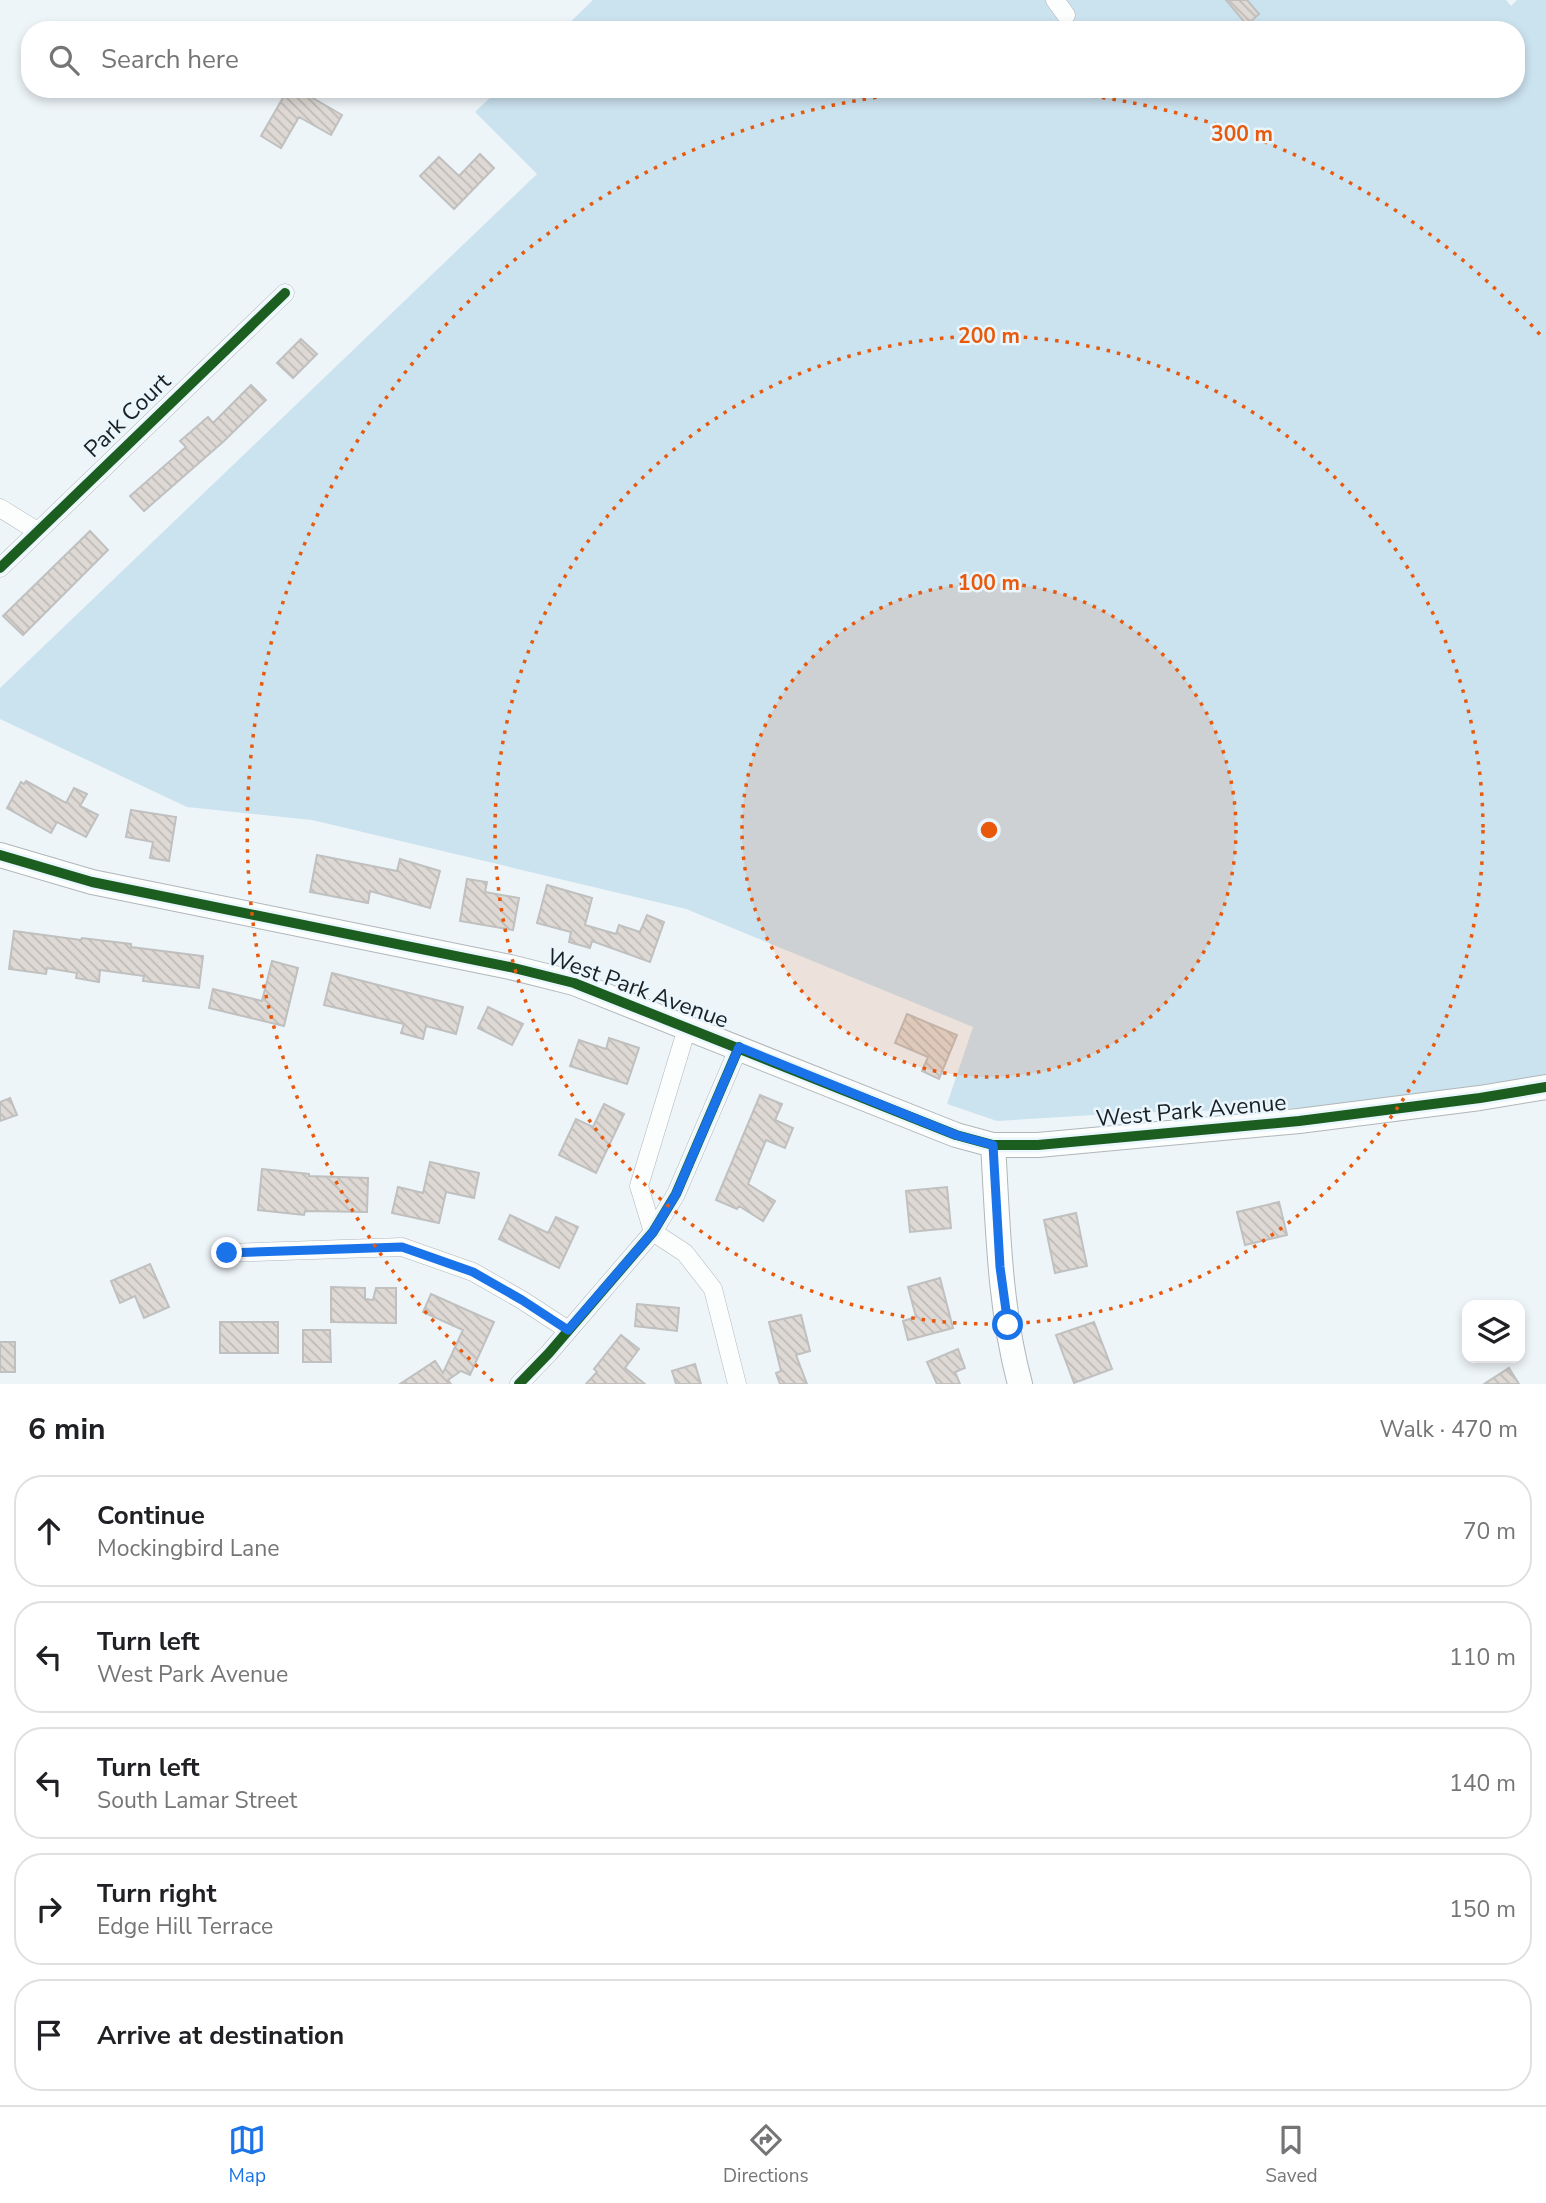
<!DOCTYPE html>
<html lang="en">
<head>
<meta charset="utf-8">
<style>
	body { margin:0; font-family:"Nunito Sans",sans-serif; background:#f2f2f2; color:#202124 }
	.controls { position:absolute; right:21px; bottom:21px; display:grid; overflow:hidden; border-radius:14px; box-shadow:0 4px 10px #0003 }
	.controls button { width:63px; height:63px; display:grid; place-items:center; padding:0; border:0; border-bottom:2px solid #e0e0e0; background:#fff; color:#202124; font:35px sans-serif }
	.stop { position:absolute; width:21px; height:21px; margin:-16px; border:5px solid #1a73e8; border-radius:50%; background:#fff }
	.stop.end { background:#1a73e8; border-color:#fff; box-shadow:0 2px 7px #0008 }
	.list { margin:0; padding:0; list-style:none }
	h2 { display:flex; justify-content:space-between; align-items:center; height:91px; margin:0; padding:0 28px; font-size:30px }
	h2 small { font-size:23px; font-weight:400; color:#757577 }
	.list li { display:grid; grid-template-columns:46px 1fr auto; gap:21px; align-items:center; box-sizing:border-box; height:112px; margin:0 14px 14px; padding:0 14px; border:2px solid #e0e0e0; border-radius:28px }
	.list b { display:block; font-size:26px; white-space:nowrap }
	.list p { margin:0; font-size:23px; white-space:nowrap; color:#757577 }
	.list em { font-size:23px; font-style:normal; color:#757577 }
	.icon { flex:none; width:38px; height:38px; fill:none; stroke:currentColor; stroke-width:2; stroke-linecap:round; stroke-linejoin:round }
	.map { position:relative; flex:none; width:1546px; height:1384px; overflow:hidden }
	.search { position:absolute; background:#fff; box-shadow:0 4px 10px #0003; left:21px; right:21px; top:21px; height:77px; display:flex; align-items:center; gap:18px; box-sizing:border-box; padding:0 24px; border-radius:28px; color:#757577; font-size:26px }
	.sheet { height:721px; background:#fff }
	nav { display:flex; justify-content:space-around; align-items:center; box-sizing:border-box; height:98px; border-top:2px solid #e0e0e0; background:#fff; font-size:19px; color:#757577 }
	nav a { display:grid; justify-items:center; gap:4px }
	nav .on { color:#1a73e8 }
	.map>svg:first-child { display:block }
	.green { fill:#cbe2ef }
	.building { fill:url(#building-back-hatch); stroke:#bfc0bf; stroke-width:2 }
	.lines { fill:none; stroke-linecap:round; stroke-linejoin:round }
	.street-casing { stroke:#b0b6b9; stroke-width:19 }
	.secondary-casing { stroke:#b0b6b9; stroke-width:26 }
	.street { stroke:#fcfefe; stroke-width:18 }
	.secondary { stroke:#fcfefe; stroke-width:24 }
	.cycleway-casing { stroke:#eaf6fd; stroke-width:15 }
	.cycleway { stroke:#1b5e20; stroke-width:10 }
	.route { stroke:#1a73e8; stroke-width:9 }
	.ring { fill:none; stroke:#e8590c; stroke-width:3.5; stroke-dasharray:3.5 7 }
	.labels { text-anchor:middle; stroke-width:5; stroke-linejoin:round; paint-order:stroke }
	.street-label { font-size:23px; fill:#1a2023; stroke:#eaf6fd }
	.centre { fill:#e8590c; stroke:#eaf6fd; stroke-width:3.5 }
	.ring-label { font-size:21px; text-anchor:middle; font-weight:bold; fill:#e8590c; stroke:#eaf6fd; stroke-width:5; stroke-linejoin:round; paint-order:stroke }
</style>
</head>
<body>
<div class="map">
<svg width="1546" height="1384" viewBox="0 0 1546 1384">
	<defs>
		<pattern id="building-back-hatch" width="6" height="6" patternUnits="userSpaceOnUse" patternTransform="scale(1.75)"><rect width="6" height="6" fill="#ded9d4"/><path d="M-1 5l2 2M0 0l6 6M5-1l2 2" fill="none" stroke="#bebab6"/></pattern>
	</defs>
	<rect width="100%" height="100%" fill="#eef5f9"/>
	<path class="green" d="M 593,0 L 1506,0 L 1511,6 L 1517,0 L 1546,0 L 1546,1077 L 1386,1106 L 1126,1113 L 997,1121 L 947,1104 L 973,1027 L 686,909 L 312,820 L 187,807 L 0,719 L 0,688 L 537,174 L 475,112 L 499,89 L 1516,89 L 1516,30 L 562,30 Z"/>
	<path class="building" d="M 1226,0 L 1247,0 L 1259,14 L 1247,25 Z
		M 288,89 L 309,89 L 306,94 L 342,115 L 331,135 L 299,117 L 281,148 L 261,136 Z
		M 480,154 L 494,168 L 454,209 L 420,176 L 439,157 L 459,176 Z
		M 301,339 L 317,354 L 293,378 L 277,363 Z
		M 251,385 L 266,400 L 224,441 L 144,511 L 130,496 L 186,447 L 180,441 L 208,417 L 213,423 Z
		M 90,531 L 108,550 L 23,635 L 3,616 Z
		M 26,781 L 66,803 L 74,788 L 87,794 L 80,806 L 98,815 L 86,837 L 57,822 L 51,833 L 7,808 L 21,782 L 24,784 Z
		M 131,810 L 176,817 L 169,861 L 150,858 L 153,842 L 126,837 Z
		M 317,855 L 397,871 L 400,859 L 440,871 L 430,908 L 370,891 L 368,903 L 310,892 Z
		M 467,879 L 487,882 L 485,892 L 519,898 L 513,930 L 460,921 Z
		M 547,885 L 592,898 L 585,925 L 616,934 L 619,925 L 640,932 L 647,915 L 664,922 L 650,962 L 592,941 L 590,948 L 569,942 L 571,932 L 537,923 Z
		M 14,931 L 81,940 L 82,938 L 131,944 L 131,947 L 203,956 L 199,988 L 143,981 L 144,976 L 100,970 L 99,982 L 76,978 L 77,973 L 47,968 L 46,974 L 9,969 Z
		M 272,961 L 298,968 L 284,1026 L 209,1008 L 213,989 L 262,1001 Z
		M 332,973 L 463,1007 L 456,1034 L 426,1026 L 423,1039 L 401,1033 L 404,1024 L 324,1005 Z
		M 488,1007 L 523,1024 L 512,1045 L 478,1028 Z
		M 907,1014 L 957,1035 L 939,1079 L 922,1071 L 928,1057 L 895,1043 Z
		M 609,1038 L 639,1048 L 627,1084 L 570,1066 L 579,1040 L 606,1049 Z
		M 760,1095 L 782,1104 L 775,1120 L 793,1128 L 785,1148 L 766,1140 L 748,1184 L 775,1201 L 763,1221 L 739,1206 L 737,1209 L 716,1200 Z
		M 10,1098 L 17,1115 L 0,1121 L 0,1102 Z
		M 604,1104 L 624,1114 L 596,1173 L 559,1155 L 576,1119 L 593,1127 Z
		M 430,1162 L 479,1173 L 474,1198 L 446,1192 L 439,1223 L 392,1213 L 398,1187 L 423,1193 Z
		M 262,1169 L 309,1174 L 309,1176 L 368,1178 L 367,1212 L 305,1211 L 304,1215 L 258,1210 Z
		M 947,1187 L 951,1228 L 910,1232 L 906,1191 Z
		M 1279,1202 L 1287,1235 L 1245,1245 L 1237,1212 Z
		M 1076,1213 L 1087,1266 L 1055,1273 L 1044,1220 Z
		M 510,1215 L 548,1233 L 556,1217 L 578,1227 L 559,1268 L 499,1239 Z
		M 150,1264 L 169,1307 L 144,1318 L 135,1296 L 120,1303 L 111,1281 Z
		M 940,1278 L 953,1328 L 908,1340 L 903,1321 L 916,1317 L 908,1287 Z
		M 331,1287 L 365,1288 L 365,1299 L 373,1300 L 376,1288 L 396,1288 L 396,1323 L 331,1322 Z
		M 431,1294 L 494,1322 L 470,1375 L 461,1371 L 448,1380 L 451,1384 L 400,1384 L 435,1361 L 443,1373 L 463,1330 L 423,1312 Z
		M 637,1304 L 679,1308 L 677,1331 L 635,1326 Z
		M 801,1315 L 810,1351 L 796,1355 L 807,1384 L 780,1384 L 776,1373 L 781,1371 L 769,1322 Z
		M 220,1322 L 278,1322 L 278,1353 L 220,1353 Z
		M 1094,1322 L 1112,1369 L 1074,1383 L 1056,1335 Z
		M 303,1330 L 330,1330 L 331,1362 L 303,1362 Z
		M 621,1335 L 639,1349 L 625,1368 L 645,1384 L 586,1384 L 597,1372 L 594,1369 Z
		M 0,1342 L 15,1342 L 15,1372 L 0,1372 Z
		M 958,1349 L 965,1368 L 955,1372 L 960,1384 L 937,1384 L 927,1362 Z
		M 695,1364 L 701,1384 L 676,1384 L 672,1371 Z
		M 1509,1368 L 1519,1384 L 1484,1384 Z"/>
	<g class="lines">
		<g class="street-casing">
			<path id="street" d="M 1055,0 L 1066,15
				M 0,508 L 37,531
				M 0,568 L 285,293
				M 653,1232 L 639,1186 L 687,1028
				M 653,1232 L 685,1253 L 713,1289 L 737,1384
				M 227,1253 L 402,1247 L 473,1272 L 522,1300 L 568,1330
				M 519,1384 L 549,1353 L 653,1232 L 676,1194 L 739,1047"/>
		</g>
		<g class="secondary-casing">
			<path id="secondary" d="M 0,855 L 92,882 L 510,967 L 574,983 L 956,1135 L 993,1145 L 1038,1145 L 1299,1121 L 1480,1098 L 1546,1087
				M 993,1145 C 998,1225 999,1306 1020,1384"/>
		</g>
		<use href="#street" class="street"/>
		<use href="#secondary" class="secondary"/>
		<g class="cycleway-casing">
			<path id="cycleway" d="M 0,568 L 285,293
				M 0,855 L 92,882 L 510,967 L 574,983 L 956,1135 L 993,1145 L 1038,1145 L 1299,1121 L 1480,1098 L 1546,1087
				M 519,1384 L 549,1353 L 653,1232 L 676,1194 L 739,1047"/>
		</g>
		<use href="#cycleway" class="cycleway"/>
	</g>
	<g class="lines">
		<path class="route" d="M 227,1253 L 402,1247 L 473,1272 L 522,1300 L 568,1330 L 653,1232 L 676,1194 L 739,1047 L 956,1135 L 993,1145 L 1000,1267 L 1008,1325"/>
	</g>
	<circle cx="989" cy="830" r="247" fill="#e8590c" fill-opacity=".12"/>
	<g class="ring">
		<circle cx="989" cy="830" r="247"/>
		<circle cx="989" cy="830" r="494"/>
		<path d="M493 1381A741 741 0 0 1 970 89M1008 89A741 741 0 0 1 1544 339"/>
	</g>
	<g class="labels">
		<g class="street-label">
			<text transform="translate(127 415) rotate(-44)" y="8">Park Court</text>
			<text transform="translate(638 988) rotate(20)" y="8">West Park Avenue</text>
			<text transform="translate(1191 1110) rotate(-5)" y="8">West Park Avenue</text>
		</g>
	</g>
	<circle cx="989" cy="830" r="10" class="centre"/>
	<g class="ring-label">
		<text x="1242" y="141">300 m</text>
		<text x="989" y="343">200 m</text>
		<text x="989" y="590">100 m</text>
	</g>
</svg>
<div class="controls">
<button><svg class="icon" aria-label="layers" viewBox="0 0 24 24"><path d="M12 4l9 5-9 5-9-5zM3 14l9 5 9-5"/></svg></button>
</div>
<div class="stop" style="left:1008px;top:1325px"></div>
<div class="stop end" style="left:227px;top:1253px"></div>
<div class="search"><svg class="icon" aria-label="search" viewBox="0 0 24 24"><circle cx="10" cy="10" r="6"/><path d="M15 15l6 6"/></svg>Search here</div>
</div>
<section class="sheet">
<h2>6 min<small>Walk · 470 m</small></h2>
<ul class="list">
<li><svg class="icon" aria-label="ahead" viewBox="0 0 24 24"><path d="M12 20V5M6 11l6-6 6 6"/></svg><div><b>Continue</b><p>Mockingbird Lane</p></div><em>70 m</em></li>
<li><svg class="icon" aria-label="left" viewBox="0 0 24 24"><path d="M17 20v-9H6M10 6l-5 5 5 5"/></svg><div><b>Turn left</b><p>West Park Avenue</p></div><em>110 m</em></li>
<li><svg class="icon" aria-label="left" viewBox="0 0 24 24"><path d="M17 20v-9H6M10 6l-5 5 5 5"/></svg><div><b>Turn left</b><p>South Lamar Street</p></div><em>140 m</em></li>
<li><svg class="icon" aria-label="right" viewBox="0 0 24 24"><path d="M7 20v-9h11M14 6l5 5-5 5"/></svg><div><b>Turn right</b><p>Edge Hill Terrace</p></div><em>150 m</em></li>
<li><svg class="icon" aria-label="arrive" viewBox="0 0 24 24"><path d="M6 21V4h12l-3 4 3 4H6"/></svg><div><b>Arrive at destination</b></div></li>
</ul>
</section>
<nav>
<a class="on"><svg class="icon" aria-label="map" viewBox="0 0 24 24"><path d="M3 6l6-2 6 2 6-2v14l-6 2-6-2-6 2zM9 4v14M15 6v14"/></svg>Map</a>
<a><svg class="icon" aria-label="directions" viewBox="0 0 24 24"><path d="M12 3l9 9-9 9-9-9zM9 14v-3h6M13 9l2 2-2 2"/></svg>Directions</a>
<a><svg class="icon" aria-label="saved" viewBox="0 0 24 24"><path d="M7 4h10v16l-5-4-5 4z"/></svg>Saved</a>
</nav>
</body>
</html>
